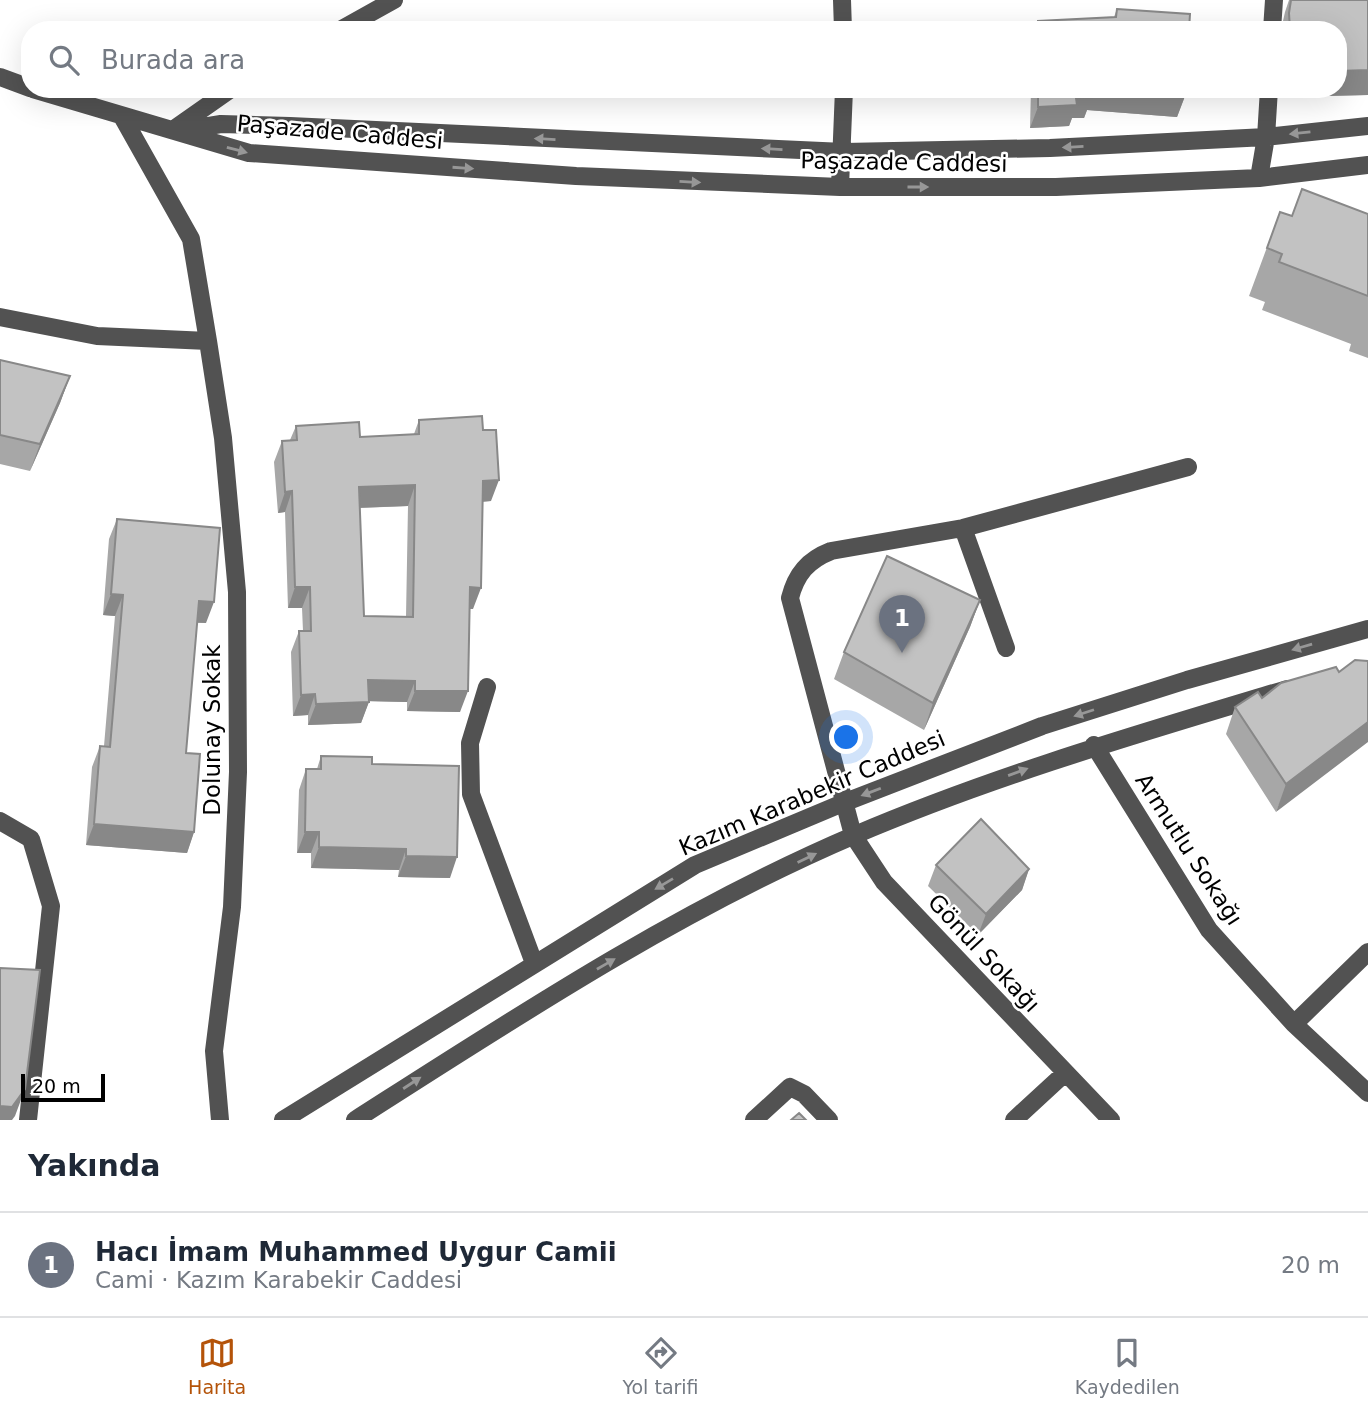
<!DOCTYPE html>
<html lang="tr">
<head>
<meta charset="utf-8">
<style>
	body { margin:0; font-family:"DejaVu Sans",sans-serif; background:#f2f2f3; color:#1f2937 }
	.scale { position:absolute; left:21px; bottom:18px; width:84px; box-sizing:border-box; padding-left:7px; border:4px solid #000; border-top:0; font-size:19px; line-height:24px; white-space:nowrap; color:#000; -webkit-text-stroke:5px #fff; paint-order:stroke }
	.you { position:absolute; left:847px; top:738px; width:24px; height:24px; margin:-18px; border:5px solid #fff; border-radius:50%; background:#1a73e8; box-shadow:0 0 0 10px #1a73e833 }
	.badge { display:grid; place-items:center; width:46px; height:46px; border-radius:50%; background:#b45309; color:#fff; font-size:23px; font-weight:700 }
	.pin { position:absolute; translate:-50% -58px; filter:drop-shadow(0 2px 4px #0008) }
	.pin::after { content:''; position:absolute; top:37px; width:24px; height:21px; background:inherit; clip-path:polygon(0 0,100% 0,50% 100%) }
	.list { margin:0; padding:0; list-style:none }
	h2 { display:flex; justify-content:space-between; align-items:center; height:91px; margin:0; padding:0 28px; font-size:30px }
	h2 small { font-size:23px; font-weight:400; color:#747a83 }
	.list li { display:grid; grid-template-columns:46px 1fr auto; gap:21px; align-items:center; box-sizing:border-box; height:105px; padding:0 28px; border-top:2px solid #e0e1e3 }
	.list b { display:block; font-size:26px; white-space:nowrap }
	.list p { margin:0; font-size:23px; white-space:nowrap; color:#747a83 }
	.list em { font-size:23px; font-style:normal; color:#747a83 }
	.icon { flex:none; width:38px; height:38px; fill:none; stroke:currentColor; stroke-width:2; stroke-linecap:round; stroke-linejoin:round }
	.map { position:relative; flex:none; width:1368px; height:1120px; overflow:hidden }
	.search { position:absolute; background:#fff; box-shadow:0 7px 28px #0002; left:21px; right:21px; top:21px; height:77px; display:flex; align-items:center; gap:18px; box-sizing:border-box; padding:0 24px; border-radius:28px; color:#747a83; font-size:26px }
	.sheet { height:196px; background:#fff }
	nav { display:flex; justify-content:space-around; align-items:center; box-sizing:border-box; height:98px; border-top:2px solid #e0e1e3; background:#fff; font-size:19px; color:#747a83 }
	nav a { display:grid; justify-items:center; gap:4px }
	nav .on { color:#b45309 }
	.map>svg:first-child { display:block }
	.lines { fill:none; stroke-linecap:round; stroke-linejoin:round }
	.minor { stroke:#525252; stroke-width:18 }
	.wall { fill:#a7a7a7; fill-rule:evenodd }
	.shaded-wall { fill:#888 }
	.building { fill:#c2c2c2; stroke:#888; stroke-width:2; fill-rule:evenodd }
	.oneway { fill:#979797 }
	.labels { text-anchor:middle; stroke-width:5; stroke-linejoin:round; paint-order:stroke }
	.street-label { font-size:23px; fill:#000; stroke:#fff }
</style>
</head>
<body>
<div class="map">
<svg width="1368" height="1120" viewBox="0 0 1368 1120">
	<rect width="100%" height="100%" fill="#fff"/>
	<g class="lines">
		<path class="minor" d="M 842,0 L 843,30
			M 340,30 L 394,0
			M 1272,30 L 1274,0
			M 0,77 L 30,88
			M 33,89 L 249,153 L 576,176 L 840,187 L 1056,187 L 1259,178 L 1368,165
			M 174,129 L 231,89
			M 178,131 L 221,124 L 290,126 L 844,152 L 1050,148 L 1266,137 L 1368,126
			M 1259,178 L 1266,137 L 1269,89
			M 840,187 L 844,89
			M 0,317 L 97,336 L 208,341 L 191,239 L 123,118
			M 208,341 L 223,438 L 237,592 L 238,772 L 232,907 L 214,1051 L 220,1120
			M 963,528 L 1006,648
			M 487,687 L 470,743 L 471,794 L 534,963
			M 1094,745 L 1209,930 L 1294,1024 L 1368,1093
			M 0,821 L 31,839 L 51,906 L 28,1120
			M 1294,1024 L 1368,952
			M 283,1120 L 695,865 L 843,803 L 1042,726 L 1187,680 L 1368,629
			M 355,1120 C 516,1017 679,910 855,835 C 996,775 1141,733 1287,689
			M 754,1120 L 790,1087 L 804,1094 L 829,1120
			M 1014,1120 L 1064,1074
			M 1111,1120 L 884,882 L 853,835 L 790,598 C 796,574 808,560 831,551 L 963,528 L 1188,467"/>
	</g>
	<path class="wall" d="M 1289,0 L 1368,0 L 1368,95 L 1282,97 L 1282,89 L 1338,89 L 1338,30 L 1281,30 L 1285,12 Z
		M 1117,9 L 1189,30 L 1035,30 L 1038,21 L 1114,17 Z
		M 1031,89 L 1185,89 L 1185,96 L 1177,117 L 1087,110 L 1084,118 L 1072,118 L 1069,126 L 1030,128 Z
		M 1280,212 L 1292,216 L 1368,214 L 1368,358 L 1349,351 L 1351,344 L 1262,310 L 1265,302 L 1249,296 Z
		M 0,360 L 70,376 L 60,403 L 30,471 L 0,464 Z
		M 419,420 L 483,430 L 491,501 L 482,502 L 473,609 L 470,609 L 460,712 L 407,711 L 407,702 L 369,701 L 361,723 L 308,725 L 308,715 L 293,716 L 291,652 L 299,631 L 303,631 L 302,608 L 288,608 L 285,512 L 278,513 L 274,462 L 282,441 L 290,440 L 296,426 L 360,437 L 414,434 ZM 408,506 L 406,617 L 364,616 L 360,508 Z
		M 117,519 L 206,623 L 197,623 L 186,753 L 194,832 L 187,853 L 86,845 L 92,767 L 100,746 L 104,746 L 115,616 L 103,615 L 109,539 Z
		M 980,600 L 970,627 L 924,730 L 834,679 L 844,652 Z
		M 1336,667 L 1276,812 L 1226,734 L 1235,707 L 1262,698 Z
		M 321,756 L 372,764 L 450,878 L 398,877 L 399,870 L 311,868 L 311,853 L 297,853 L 299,790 L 306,769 L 317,769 Z
		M 936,865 L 1029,869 L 1022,890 L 978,935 L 928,886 Z"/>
	<path class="shaded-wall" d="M 1368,70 L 1368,95 L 1282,97 L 1285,89 L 1338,89 L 1338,71 Z
		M 1091,89 L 1185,96 L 1177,117 L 1087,110 L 1084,118 L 1072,118 L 1069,126 L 1030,128 L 1038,107 L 1076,98 Z
		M 70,376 L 60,403 L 30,471 L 40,444 Z
		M 499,480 L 491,501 L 475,502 L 483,481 Z
		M 415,485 L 408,506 L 352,508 L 359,487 Z
		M 292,491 L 285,512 L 278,513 L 285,492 Z
		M 295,587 L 310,587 L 302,608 L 288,608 Z
		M 470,587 L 481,588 L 473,609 L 462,608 Z
		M 111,594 L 123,595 L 115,616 L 103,615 Z
		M 980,600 L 970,627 L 924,730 L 933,703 Z
		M 199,601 L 214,602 L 206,623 L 191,622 Z
		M 368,680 L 415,681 L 407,702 L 361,701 Z
		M 415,691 L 468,691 L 460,712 L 407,711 Z
		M 315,694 L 308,715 L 293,716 L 301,695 Z
		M 369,702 L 361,723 L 308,725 L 316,704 Z
		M 1368,722 L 1368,742 L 1276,812 L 1286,784 Z
		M 94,824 L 194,832 L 187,853 L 86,845 Z
		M 305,832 L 319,832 L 311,853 L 297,853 Z
		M 319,847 L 406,849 L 399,870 L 311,868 Z
		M 406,856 L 457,857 L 450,878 L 398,877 Z
		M 1029,869 L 1022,890 L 978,935 L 986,914 Z
		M 25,1089 L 15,1116 L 12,1120 L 0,1120 L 0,1106 Z"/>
	<path class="building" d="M 1291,0 L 1368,0 L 1368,70 L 1338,71 L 1338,30 L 1290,30 L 1289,13 Z
		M 1117,9 L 1190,14 L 1189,30 L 1038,30 L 1038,21 L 1116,17 Z
		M 1038,89 L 1091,89 L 1092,97 L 1076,98 L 1077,105 L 1038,107 Z
		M 1094,89 L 1185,89 L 1185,96 Z
		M 1302,189 L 1368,214 L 1368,296 L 1279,262 L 1282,254 L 1267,248 L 1280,212 L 1292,216 Z
		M 0,360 L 70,376 L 40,444 L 0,435 Z
		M 482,416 L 483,430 L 496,430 L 499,480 L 483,481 L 481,588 L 470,587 L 468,691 L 415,691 L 415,681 L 368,680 L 369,702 L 316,704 L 315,694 L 301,695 L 299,631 L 311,631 L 310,587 L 295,587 L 292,491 L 285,492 L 282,441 L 297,440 L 296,426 L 359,422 L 360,437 L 419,434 L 419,420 ZM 415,485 L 413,617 L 364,616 L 359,487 Z
		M 117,519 L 220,528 L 214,602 L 199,601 L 186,753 L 200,754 L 194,832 L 94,824 L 100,746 L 110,747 L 123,595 L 111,594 Z
		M 887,556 L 980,600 L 933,703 L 844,652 Z
		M 1355,660 L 1368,661 L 1368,722 L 1286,784 L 1235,707 L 1258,692 L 1262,698 L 1281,683 L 1336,667 L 1339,672 Z
		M 321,756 L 372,757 L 372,764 L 459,766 L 457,857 L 406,856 L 406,849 L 319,847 L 319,832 L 305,832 L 306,769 L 321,769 Z
		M 981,819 L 1029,869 L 986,914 L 936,865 Z
		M 0,968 L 40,970 L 25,1089 L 12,1107 L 0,1106 Z
		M 799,1113 L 806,1120 L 791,1120 Z"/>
	<defs><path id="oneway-solid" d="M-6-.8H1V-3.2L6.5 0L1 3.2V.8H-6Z" transform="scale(1.75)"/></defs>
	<g class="oneway">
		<use href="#oneway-solid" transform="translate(1300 133) rotate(174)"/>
		<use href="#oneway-solid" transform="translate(545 139) rotate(-177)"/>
		<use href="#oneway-solid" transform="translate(1073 147) rotate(177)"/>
		<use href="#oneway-solid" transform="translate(772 149) rotate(-177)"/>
		<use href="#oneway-solid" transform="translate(237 150) rotate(15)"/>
		<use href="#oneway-solid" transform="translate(463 168) rotate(4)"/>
		<use href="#oneway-solid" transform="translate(690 182) rotate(3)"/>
		<use href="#oneway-solid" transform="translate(918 187)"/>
		<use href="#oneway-solid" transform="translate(1302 647) rotate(164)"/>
		<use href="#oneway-solid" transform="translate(1084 713) rotate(162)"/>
		<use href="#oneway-solid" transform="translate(1018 772) rotate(-20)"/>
		<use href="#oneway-solid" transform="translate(871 792) rotate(159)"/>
		<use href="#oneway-solid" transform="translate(807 858) rotate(-26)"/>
		<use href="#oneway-solid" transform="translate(664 884) rotate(149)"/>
		<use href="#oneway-solid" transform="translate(606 964) rotate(-30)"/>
		<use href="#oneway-solid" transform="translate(412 1083) rotate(-33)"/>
	</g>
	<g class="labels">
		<g class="street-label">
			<text transform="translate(340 132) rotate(5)" y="8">Paşazade Caddesi</text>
			<text transform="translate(904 162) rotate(1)" y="8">Paşazade Caddesi</text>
			<text transform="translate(212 730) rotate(-90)" y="8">Dolunay Sokak</text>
			<text transform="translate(812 793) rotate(-23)" y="8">Kazım Karabekir Caddesi</text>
			<text transform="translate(1189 849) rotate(57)" y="8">Armutlu Sokağı</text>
			<text transform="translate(984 953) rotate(47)" y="8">Gönül Sokağı</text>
		</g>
	</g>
</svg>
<div class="scale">20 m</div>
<div class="you"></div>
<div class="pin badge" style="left:902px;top:653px;background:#6b7280">1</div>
<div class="search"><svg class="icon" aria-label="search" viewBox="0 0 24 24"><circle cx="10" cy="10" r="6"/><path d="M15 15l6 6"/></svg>Burada ara</div>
</div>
<section class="sheet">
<h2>Yakında<small></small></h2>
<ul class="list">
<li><span class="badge" style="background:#6b7280">1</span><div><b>Hacı İmam Muhammed Uygur Camii</b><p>Cami · Kazım Karabekir Caddesi</p></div><em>20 m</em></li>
</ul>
</section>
<nav>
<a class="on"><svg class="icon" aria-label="map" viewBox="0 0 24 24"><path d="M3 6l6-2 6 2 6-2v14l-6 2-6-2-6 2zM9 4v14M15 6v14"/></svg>Harita</a>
<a><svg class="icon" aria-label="directions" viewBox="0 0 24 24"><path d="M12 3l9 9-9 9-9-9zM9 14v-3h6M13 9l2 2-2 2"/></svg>Yol tarifi</a>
<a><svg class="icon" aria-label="saved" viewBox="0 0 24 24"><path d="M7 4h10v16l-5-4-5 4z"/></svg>Kaydedilen</a>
</nav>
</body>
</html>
